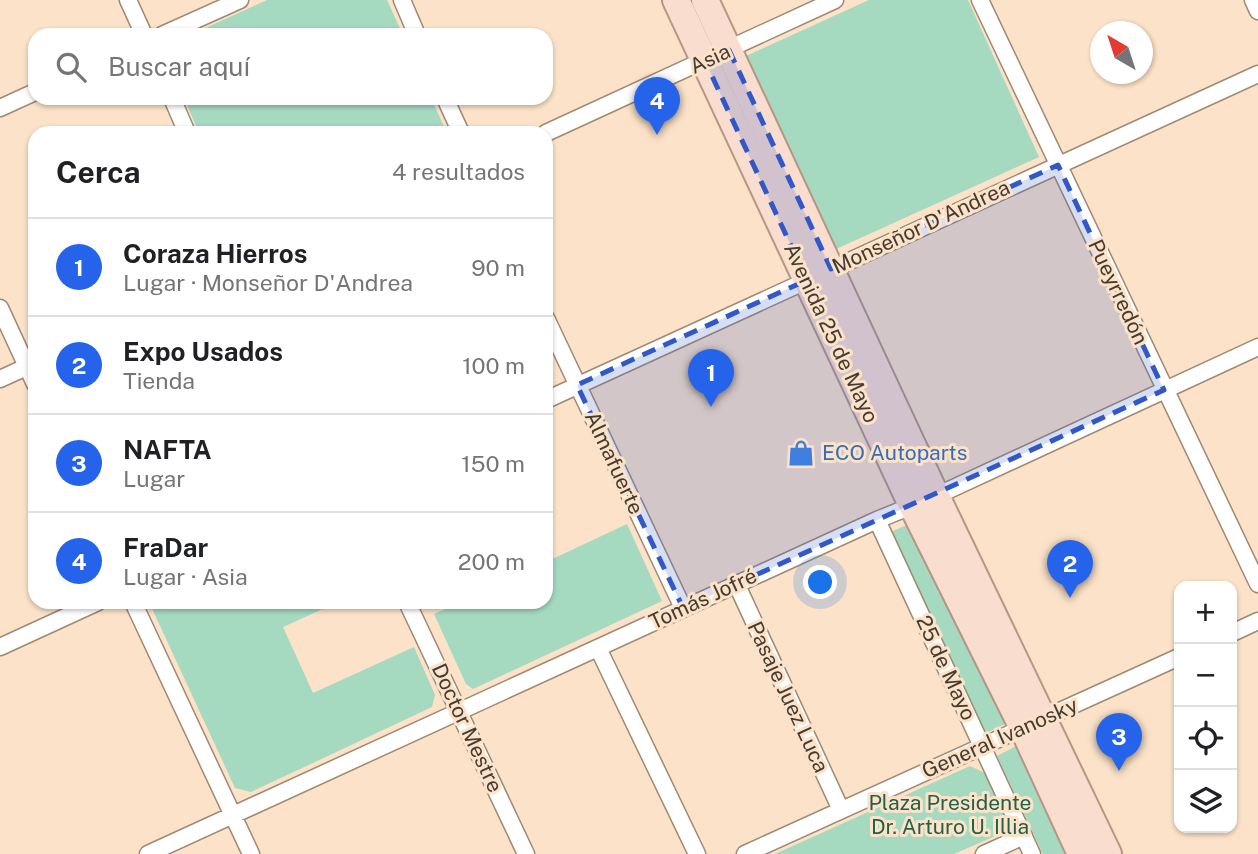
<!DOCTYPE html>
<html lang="es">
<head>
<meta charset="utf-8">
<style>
	body { margin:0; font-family:"Public Sans",sans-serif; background:#f2f2f2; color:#202124 }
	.controls { position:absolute; right:21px; bottom:21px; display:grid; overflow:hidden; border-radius:14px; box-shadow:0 2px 5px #0004 }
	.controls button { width:63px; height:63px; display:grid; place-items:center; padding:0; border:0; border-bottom:2px solid #e0e0e0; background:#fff; color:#202124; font:35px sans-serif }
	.compass { position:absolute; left:1090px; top:21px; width:63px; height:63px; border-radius:50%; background:#fff; box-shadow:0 2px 5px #0004; rotate:321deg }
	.you { position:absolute; left:821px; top:583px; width:24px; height:24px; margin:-18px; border:5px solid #fff; border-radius:50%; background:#1a73e8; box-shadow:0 0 0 10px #1a73e833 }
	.badge { display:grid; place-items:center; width:46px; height:46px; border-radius:50%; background:#2563eb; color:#fff; font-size:23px; font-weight:700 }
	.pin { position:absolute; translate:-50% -58px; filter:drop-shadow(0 2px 4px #0008) }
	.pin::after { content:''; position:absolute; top:37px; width:24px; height:21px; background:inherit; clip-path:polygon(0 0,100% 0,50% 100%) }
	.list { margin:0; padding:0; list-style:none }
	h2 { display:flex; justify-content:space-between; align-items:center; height:91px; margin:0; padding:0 28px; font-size:30px }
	h2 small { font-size:23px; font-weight:400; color:#757577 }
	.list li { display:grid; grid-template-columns:46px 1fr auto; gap:21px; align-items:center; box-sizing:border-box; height:98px; padding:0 28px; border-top:2px solid #e0e0e0 }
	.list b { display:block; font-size:26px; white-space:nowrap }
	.list p { margin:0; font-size:23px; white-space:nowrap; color:#757577 }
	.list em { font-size:23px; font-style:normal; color:#757577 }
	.icon { flex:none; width:38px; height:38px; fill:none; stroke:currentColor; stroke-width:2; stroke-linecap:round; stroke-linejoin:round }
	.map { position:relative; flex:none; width:1258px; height:854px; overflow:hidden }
	.search { position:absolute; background:#fff; box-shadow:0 2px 5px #0004; left:28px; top:28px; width:525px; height:77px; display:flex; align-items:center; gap:18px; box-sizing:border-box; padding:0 24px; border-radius:21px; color:#757577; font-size:26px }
	.panel { position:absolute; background:#fff; box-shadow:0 2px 5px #0004; left:28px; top:126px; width:525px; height:483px; border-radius:21px }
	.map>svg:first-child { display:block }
	.green { fill:#a5d9c0 }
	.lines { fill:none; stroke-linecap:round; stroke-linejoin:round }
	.street-casing { stroke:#9f8971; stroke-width:19 }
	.primary-casing { stroke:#b79683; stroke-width:30 }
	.street { stroke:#fff; stroke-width:16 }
	.primary { stroke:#f9ddcf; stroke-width:26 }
	.marked { fill:#3258c8; fill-opacity:0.2; stroke:#3258c8; stroke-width:5; stroke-dasharray:14 9; stroke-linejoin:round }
	.labels { text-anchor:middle; stroke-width:6; stroke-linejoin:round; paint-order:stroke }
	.street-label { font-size:21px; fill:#453b31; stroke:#fbe2c8 }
	.shop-label { font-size:21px; fill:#366cbe; stroke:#fbe2c8; text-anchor:start }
	.park-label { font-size:21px; fill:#216148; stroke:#fbe2c8 }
</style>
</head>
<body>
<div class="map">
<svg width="1258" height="854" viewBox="0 0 1258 854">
	<rect width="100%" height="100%" fill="#fbe2c8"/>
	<path class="green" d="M 267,0 L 387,0 L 403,35 L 190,35 Z
		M 869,0 L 968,0 L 1039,157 L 834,250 L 746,56 Z
		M 184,98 L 431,98 L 447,133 L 199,133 Z
		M 915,521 L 1009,722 L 986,733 L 891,532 Z
		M 627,524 L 662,601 L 473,689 L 466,684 L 434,614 L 460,602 L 546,602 L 546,562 Z
		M 149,602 L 338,602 L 283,627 L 313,693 L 414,647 L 435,695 L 432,707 L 251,792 L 235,788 Z
		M 1020,744 L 1072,854 L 1043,854 L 997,756 Z
		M 970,766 L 985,773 L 1006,819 L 1000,834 L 954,854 L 775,854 Z"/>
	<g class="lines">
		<g class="street-casing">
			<path id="street" d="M 128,0 L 144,35
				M 402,0 L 417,35
				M 980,0 L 1258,584
				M 1253,0 L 1258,11
				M 162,35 L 240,0
				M 172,98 L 187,133
				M 445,98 L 461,133
				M 0,108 L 35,92
				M 546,133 L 835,0
				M 0,308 L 35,384
				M 546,318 L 683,608
				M 0,379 L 35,363
				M 546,400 L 1258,74
				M 877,520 L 1032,854
				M 736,583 L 841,810
				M 133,602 L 251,854
				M 407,602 L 526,854
				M 1232,633 L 1258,621
				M 0,647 L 98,602
				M 598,648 L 697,854
				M 148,854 L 877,520 L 936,496 L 1258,347
				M 745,854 L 1179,657
				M 984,854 L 1024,836"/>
		</g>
		<g class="primary-casing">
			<path id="primary" d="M 676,0 L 912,505 L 1023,728 L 1081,854
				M 705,0 L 936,496 L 1108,854"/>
		</g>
		<use href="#street" class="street"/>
		<use href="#primary" class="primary"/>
	</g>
	<path class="marked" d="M 729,50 L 831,269 L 1058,165 L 1164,390 L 683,608 L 577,385 L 807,280 L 705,61 Z"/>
	<defs>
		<g id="shop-bare" transform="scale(2.1)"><path d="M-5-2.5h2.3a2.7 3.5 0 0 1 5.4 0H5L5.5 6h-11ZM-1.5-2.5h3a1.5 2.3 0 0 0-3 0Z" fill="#3f7fe0" stroke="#fbe2c8" stroke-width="2.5" paint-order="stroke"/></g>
	</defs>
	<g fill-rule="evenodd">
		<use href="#shop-bare" x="801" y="453"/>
	</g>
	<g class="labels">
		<g class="street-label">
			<text transform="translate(710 59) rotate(-25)" y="7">Asia</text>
			<text transform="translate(921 227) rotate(-25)" y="7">Monseñor D'Andrea</text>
			<text transform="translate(1118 292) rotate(65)" y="7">Pueyrredón</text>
			<text transform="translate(831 333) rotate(65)" y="7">Avenida 25 de Mayo</text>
			<text transform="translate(614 463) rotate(65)" y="7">Almafuerte</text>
			<text transform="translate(703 599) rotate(-25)" y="7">Tomás Jofré</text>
			<text transform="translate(946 668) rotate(65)" y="7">25 de Mayo</text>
			<text transform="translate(788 697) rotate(65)" y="7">Pasaje Juez Luca</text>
			<text transform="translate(467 728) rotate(65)" y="7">Doctor Mestre</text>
			<text transform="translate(1000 738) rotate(-24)" y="7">General Ivanosky</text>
		</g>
		<g class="shop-label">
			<text x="822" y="460">ECO Autoparts</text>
		</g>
		<g class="park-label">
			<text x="950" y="810">Plaza Presidente<tspan x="950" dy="24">Dr. Arturo U. Illia</tspan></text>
		</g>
	</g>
</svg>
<div class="controls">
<button>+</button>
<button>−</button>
<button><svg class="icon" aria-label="locate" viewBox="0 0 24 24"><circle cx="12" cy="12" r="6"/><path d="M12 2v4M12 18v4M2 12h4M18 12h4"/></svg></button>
<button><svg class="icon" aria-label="layers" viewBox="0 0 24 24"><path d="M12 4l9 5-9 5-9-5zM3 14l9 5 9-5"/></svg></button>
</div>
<svg class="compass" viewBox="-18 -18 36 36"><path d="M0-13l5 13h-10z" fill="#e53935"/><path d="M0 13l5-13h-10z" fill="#757577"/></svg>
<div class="you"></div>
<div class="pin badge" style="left:711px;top:407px">1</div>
<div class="pin badge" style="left:1070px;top:598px">2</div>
<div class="pin badge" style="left:1119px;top:771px">3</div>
<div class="pin badge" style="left:657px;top:135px">4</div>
<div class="search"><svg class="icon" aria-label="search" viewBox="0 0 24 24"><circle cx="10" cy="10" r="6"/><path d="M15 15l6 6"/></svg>Buscar aquí</div>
<section class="panel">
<h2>Cerca<small>4 resultados</small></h2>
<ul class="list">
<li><span class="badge">1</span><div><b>Coraza Hierros</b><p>Lugar · Monseñor D'Andrea</p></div><em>90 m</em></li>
<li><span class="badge">2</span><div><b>Expo Usados</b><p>Tienda</p></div><em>100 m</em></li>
<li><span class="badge">3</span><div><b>NAFTA</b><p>Lugar</p></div><em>150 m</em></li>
<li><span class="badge">4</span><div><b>FraDar</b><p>Lugar · Asia</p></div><em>200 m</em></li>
</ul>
</section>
</div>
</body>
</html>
